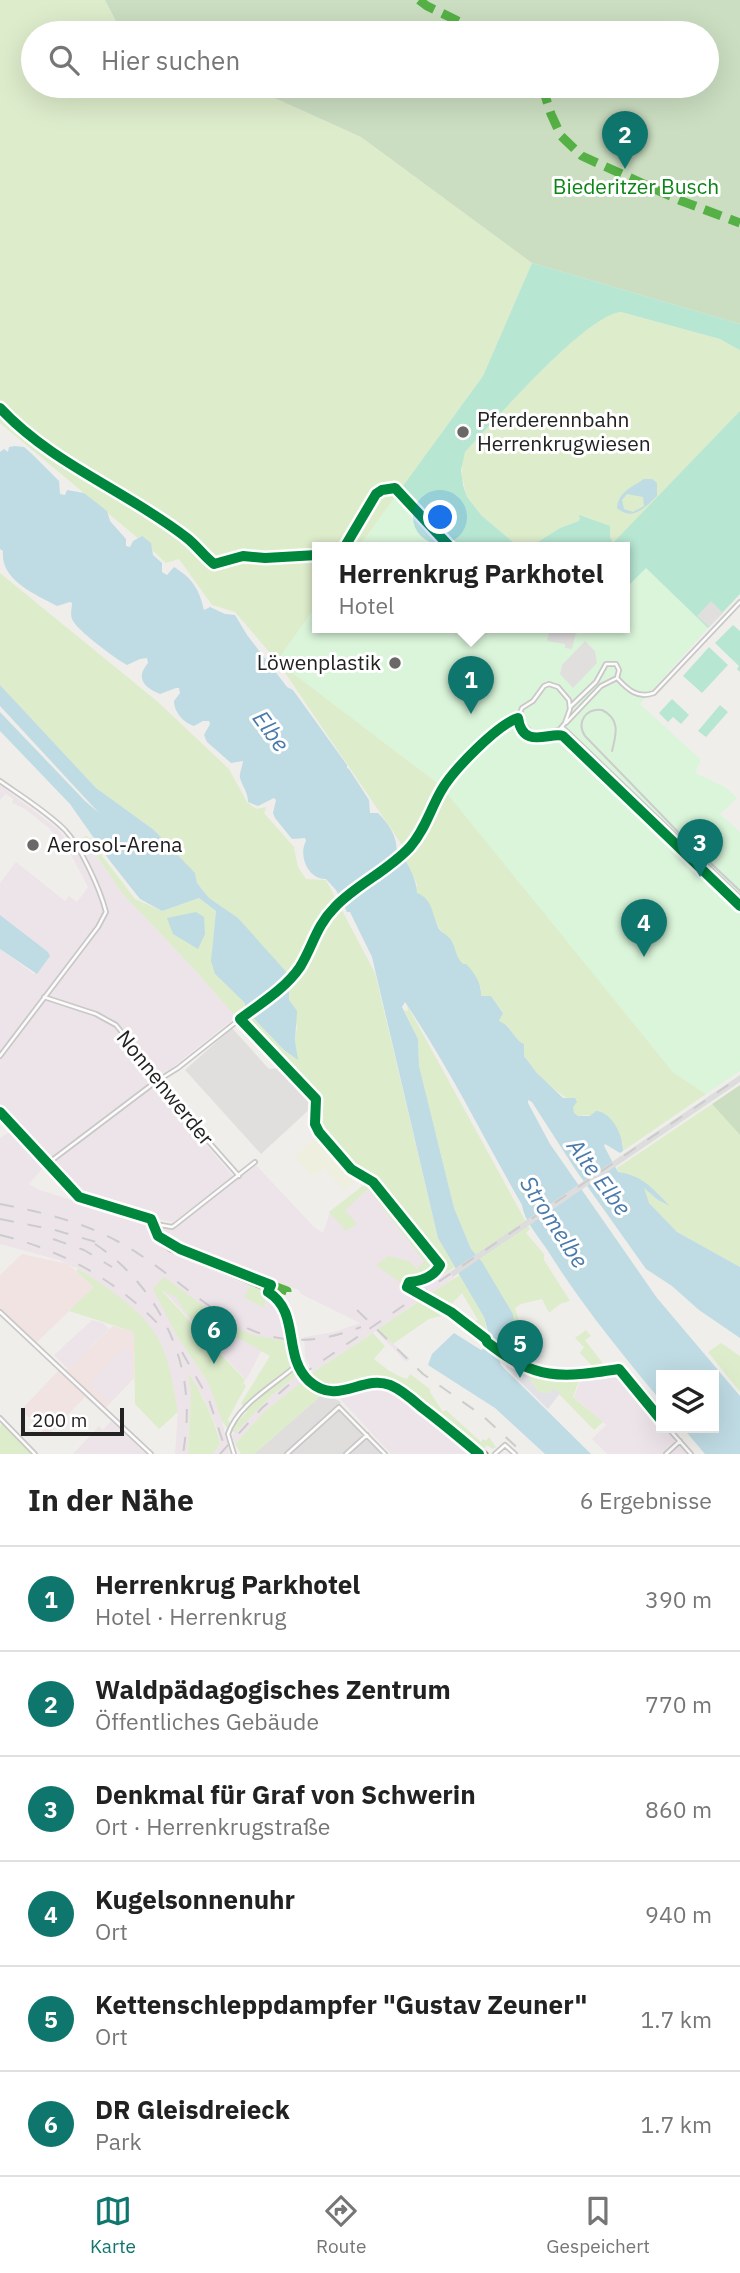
<!DOCTYPE html>
<html lang="de">
<head>
<meta charset="utf-8">
<style>
	body { margin:0; font-family:"IBM Plex Sans",sans-serif; background:#f2f2f2; color:#222 }
	.controls { position:absolute; right:21px; bottom:21px; display:grid; overflow:hidden; border-radius:0px; box-shadow:0 7px 28px #0002 }
	.controls button { width:63px; height:63px; display:grid; place-items:center; padding:0; border:0; border-bottom:2px solid #e0e0e0; background:#fff; color:#222; font:35px sans-serif }
	.scale { position:absolute; left:21px; bottom:18px; width:103px; box-sizing:border-box; padding-left:7px; border:4px solid #222; border-top:0; font-size:19px; line-height:24px; white-space:nowrap; color:#222; -webkit-text-stroke:5px #fff; paint-order:stroke }
	.you { position:absolute; left:441px; top:518px; width:24px; height:24px; margin:-18px; border:5px solid #fff; border-radius:50%; background:#1a73e8; box-shadow:0 0 0 10px #1a73e833 }
	.badge { display:grid; place-items:center; width:46px; height:46px; border-radius:50%; background:#0f766e; color:#fff; font-size:23px; font-weight:700 }
	.pin { position:absolute; translate:-50% -58px; filter:drop-shadow(0 2px 4px #0008) }
	.pin::after { content:''; position:absolute; top:37px; width:24px; height:21px; background:inherit; clip-path:polygon(0 0,100% 0,50% 100%) }
	.popup { position:absolute; left:312px; top:542px; width:318px; height:91px; box-sizing:border-box; display:grid; place-content:center; border-radius:0px; background:#fff; filter:drop-shadow(0 2px 5px #0005); font-size:23px; white-space:nowrap; color:#767676 }
	.popup b { font-size:26px; color:#222 }
	.popup::after { content:''; position:absolute; left:50%; top:100%; margin-left:-14px; border:14px solid transparent; border-top-color:#fff }
	.list { margin:0; padding:0; list-style:none }
	h2 { display:flex; justify-content:space-between; align-items:center; height:91px; margin:0; padding:0 28px; font-size:30px }
	h2 small { font-size:23px; font-weight:400; color:#767676 }
	.list li { display:grid; grid-template-columns:46px 1fr auto; gap:21px; align-items:center; box-sizing:border-box; height:105px; padding:0 28px; border-top:2px solid #e0e0e0 }
	.list b { display:block; font-size:26px; white-space:nowrap }
	.list p { margin:0; font-size:23px; white-space:nowrap; color:#767676 }
	.list em { font-size:23px; font-style:normal; color:#767676 }
	.icon { flex:none; width:38px; height:38px; fill:none; stroke:currentColor; stroke-width:2; stroke-linecap:round; stroke-linejoin:round }
	.map { position:relative; flex:none; width:740px; height:1454px; overflow:hidden }
	.search { position:absolute; background:#fff; box-shadow:0 7px 28px #0002; left:21px; right:21px; top:21px; height:77px; display:flex; align-items:center; gap:18px; box-sizing:border-box; padding:0 24px; border-radius:38px; color:#767676; font-size:26px }
	.sheet { height:721px; background:#fff }
	nav { display:flex; justify-content:space-around; align-items:center; box-sizing:border-box; height:98px; border-top:2px solid #e0e0e0; background:#fff; font-size:19px; color:#767676 }
	nav a { display:grid; justify-items:center; gap:4px }
	nav .on { color:#0f766e }
	.map>svg:first-child { display:block }
	.residential { fill:#dfdedc }
	.commercial { fill:#f1e3e1 }
	.industrial { fill:#ede4e9 }
	.farmland { fill:#efefdf }
	.grass { fill:#ddeccb }
	.forest { fill:#cbdec1 }
	.park { fill:#daf5da }
	.pitch { fill:#b7e6d2 }
	.parking { fill:#e0dfde }
	.plaza { fill:#e2e1e5 }
	.water { fill:#bfdbe3; fill-rule:evenodd }
	.pier { fill:#dedddd }
	.lines { fill:none; stroke-linecap:round; stroke-linejoin:round }
	.street-casing { stroke:#c9c8c7; stroke-width:6 }
	.secondary-casing { stroke:#999a82; stroke-width:7 }
	.street { stroke:#fdfcfc; stroke-width:2.5 }
	.secondary { stroke:#f4f4ed; stroke-width:3.5 }
	.tram { stroke:#ccc; stroke-width:2 }
	.rail { stroke:#ccc; stroke-width:2; stroke-dasharray:14 14; stroke-linecap:butt }
	.quiet { stroke:#55b145; stroke-width:9; stroke-dasharray:18 9; stroke-linecap:butt }
	.cycleway-casing { stroke:#fff; stroke-width:15 }
	.cycleway { stroke:#00873e; stroke-width:10 }
	.poi-dot { fill:#6a6968; stroke:#fff; stroke-width:2.5 }
	.labels { text-anchor:middle; stroke-width:6; stroke-linejoin:round; paint-order:stroke }
	.park-label { font-size:21px; fill:#0c8416; stroke:#fff }
	.poi-label { font-size:21px; fill:#222; stroke:#fff; text-anchor:start }
	.street-label { font-size:21px; fill:#222; stroke:#fff }
	.water-label { font-size:23px; font-style:italic; fill:#4a7aab; stroke:#fff }
</style>
</head>
<body>
<div class="map">
<svg width="740" height="1454" viewBox="0 0 740 1454">
	<rect width="100%" height="100%" fill="#f0eeeb"/>
	<path class="residential" d="M 324,1393 L 341,1402 L 338,1406 L 382,1454 L 254,1454 Z"/>
	<path class="commercial" d="M 22,1254 L 68,1264 L 94,1287 L 36,1343 L 0,1308 L 0,1275 Z
		M 113,1326 L 134,1332 L 134,1378 L 102,1412 L 85,1397 L 47,1436 L 21,1410 L 58,1371 L 68,1369 Z"/>
	<path class="industrial" d="M 0,785 L 58,829 L 70,845 L 84,837 L 122,893 L 193,968 L 236,1017 L 173,1067 L 151,1081 L 233,1176 L 173,1222 L 152,1218 L 81,1196 L 0,1108 L 0,949 L 34,974 L 48,952 L 0,915 L 0,883 L 16,862 L 65,901 L 69,896 L 77,902 L 88,887 L 70,853 L 49,828 L 25,809 L 12,803 L 13,799 L 6,794 L 0,800 Z
		M 11,1131 L 43,1168 L 29,1184 L 40,1190 L 146,1224 L 155,1244 L 179,1257 L 250,1286 L 271,1298 L 274,1304 L 277,1304 L 287,1321 L 290,1344 L 267,1340 L 246,1380 L 169,1297 L 157,1286 L 177,1336 L 208,1382 L 222,1421 L 230,1454 L 213,1454 L 220,1444 L 216,1426 L 204,1399 L 189,1374 L 191,1393 L 188,1454 L 175,1454 L 178,1412 L 148,1324 L 118,1296 L 78,1269 L 59,1260 L 0,1244 L 0,1138 Z
		M 256,1165 L 314,1227 L 323,1233 L 330,1212 L 369,1181 L 439,1267 L 422,1280 L 407,1282 L 406,1287 L 413,1291 L 414,1289 L 418,1290 L 449,1271 L 454,1278 L 424,1298 L 456,1317 L 485,1339 L 484,1341 L 455,1319 L 421,1300 L 378,1329 L 410,1359 L 406,1362 L 376,1331 L 313,1372 L 305,1357 L 304,1337 L 334,1332 L 360,1323 L 301,1294 L 299,1290 L 222,1265 L 186,1251 L 160,1237 L 157,1233 L 156,1226 L 176,1229 L 178,1226 Z
		M 92,1320 L 103,1323 L 109,1329 L 68,1369 L 54,1355 Z
		M 123,1348 L 131,1351 L 132,1379 L 110,1402 L 89,1384 Z
		M 621,1370 L 661,1417 L 661,1428 L 670,1428 L 693,1454 L 607,1454 L 592,1439 L 606,1425 L 574,1397 L 582,1376 Z
		M 300,1373 L 304,1380 L 264,1412 L 235,1444 L 232,1435 L 272,1395 Z
		M 381,1385 L 396,1393 L 448,1429 L 471,1454 L 391,1454 L 341,1400 L 343,1395 L 366,1390 L 371,1386 Z
		M 111,1421 L 146,1454 L 73,1454 L 99,1426 L 103,1430 Z"/>
	<path class="farmland" d="M 316,1137 L 355,1183 L 344,1191 L 325,1168 L 312,1177 L 295,1156 Z"/>
	<path class="grass" d="M 0,0 L 105,0 L 119,27 L 133,33 L 33,33 L 33,86 L 248,86 L 361,137 L 532,263 L 483,376 L 358,548 L 317,548 L 317,605 L 277,661 L 440,785 L 417,827 L 402,845 L 277,661 L 235,612 L 212,605 L 179,559 L 166,563 L 152,550 L 151,543 L 140,536 L 139,539 L 0,423 Z
		M 621,312 L 720,339 L 738,348 L 740,350 L 740,411 L 613,544 L 610,537 L 580,518 L 579,521 L 560,528 L 536,543 L 513,542 L 482,516 L 467,497 L 462,478 L 462,460 L 465,452 C 493,423 584,315 621,312 Z
		M 0,573 L 158,702 L 229,769 L 247,802 L 256,809 L 266,807 L 264,813 L 294,847 L 298,867 L 306,879 L 326,880 L 375,973 L 438,1238 L 455,1267 L 418,1290 L 409,1286 L 410,1283 L 424,1281 L 442,1267 L 372,1179 L 351,1167 L 320,1132 L 315,1122 L 317,1098 L 241,1020 L 250,1013 L 284,1050 L 297,1059 L 295,1041 L 297,1027 L 289,1000 L 252,935 L 238,918 L 209,898 L 197,883 L 195,873 L 154,830 L 96,788 L 0,685 Z
		M 444,789 L 673,1072 L 706,1094 L 623,1151 L 623,1144 L 612,1121 L 587,1115 L 578,1116 L 574,1114 L 570,1099 C 560,1097 528,1066 524,1055 C 523,1051 525,1048 524,1044 L 515,1038 L 508,1026 L 499,1022 L 503,1012 L 491,996 L 481,996 C 481,992 482,990 480,986 C 476,977 466,971 461,963 C 454,953 455,939 443,934 L 420,895 L 416,893 L 417,884 L 404,858 L 425,833 Z
		M 87,836 L 135,899 L 162,911 L 199,898 L 216,911 L 212,952 L 215,974 L 245,1003 L 245,1009 L 236,1017 L 193,968 L 122,893 L 84,837 Z
		M 407,1005 L 530,1229 L 526,1233 L 544,1254 L 544,1260 L 570,1301 L 560,1304 L 549,1313 L 542,1299 L 521,1304 L 515,1308 L 520,1324 L 525,1324 L 523,1335 L 513,1353 L 508,1352 L 503,1348 L 509,1338 L 513,1314 L 482,1263 L 471,1249 L 454,1208 L 419,1066 L 418,1039 L 404,1010 L 408,1011 Z
		M 712,1104 L 740,1135 L 740,1267 L 677,1232 L 649,1203 L 642,1186 L 658,1200 L 668,1204 C 652,1187 642,1176 618,1172 L 617,1168 Z
		M 369,1181 L 437,1266 L 422,1279 L 406,1281 L 404,1285 L 376,1265 L 388,1256 L 409,1261 L 417,1269 L 424,1261 L 368,1189 L 345,1210 L 357,1224 L 346,1231 L 329,1212 Z
		M 78,1269 C 107,1287 151,1315 163,1349 C 171,1369 174,1391 178,1412 L 159,1429 L 135,1404 L 134,1332 L 69,1311 L 94,1287 L 76,1271 Z
		M 460,1275 L 484,1317 L 488,1337 L 480,1331 L 485,1337 L 454,1314 L 455,1312 L 473,1322 L 478,1320 L 462,1293 L 448,1308 L 426,1296 Z
		M 164,1277 L 226,1323 L 252,1335 L 291,1342 L 295,1361 L 290,1370 L 292,1371 L 298,1368 L 300,1373 L 272,1395 L 235,1433 L 232,1431 L 231,1428 L 247,1412 L 241,1403 L 270,1356 L 231,1334 L 221,1347 L 213,1338 L 210,1339 C 200,1329 182,1311 177,1298 L 161,1290 L 245,1380 L 241,1387 L 244,1383 L 246,1386 L 228,1419 L 230,1424 L 227,1428 L 222,1421 L 208,1382 L 177,1336 L 153,1289 Z
		M 245,1281 L 267,1289 L 256,1287 L 269,1294 L 265,1300 L 264,1308 L 244,1297 L 250,1286 L 244,1283 Z
		M 421,1300 L 438,1309 L 441,1316 L 429,1319 L 393,1344 L 378,1329 Z
		M 586,1330 L 591,1336 L 585,1340 L 605,1366 L 595,1369 L 580,1353 L 584,1347 L 575,1338 Z
		M 373,1333 L 385,1346 L 374,1359 C 385,1368 394,1375 407,1379 L 410,1374 L 430,1389 L 430,1392 L 443,1412 L 446,1410 L 481,1442 L 483,1439 L 486,1441 L 489,1437 L 496,1447 L 493,1449 L 487,1445 L 484,1449 L 394,1381 C 363,1369 339,1402 310,1374 Z
		M 721,1343 L 740,1356 L 740,1392 L 708,1352 Z
		M 530,1369 L 554,1377 L 581,1376 L 573,1397 L 603,1422 L 594,1430 L 553,1388 L 550,1393 L 539,1392 L 527,1375 Z
		M 188,1372 C 202,1395 214,1417 220,1444 L 213,1454 L 188,1454 L 191,1393 Z
		M 304,1380 L 324,1393 L 254,1454 L 241,1454 L 235,1444 L 264,1412 Z
		M 2,1423 L 31,1454 L 0,1454 L 0,1427 Z"/>
	<path class="forest" d="M 105,0 L 740,0 L 740,324 L 532,263 L 361,137 L 248,86 L 707,86 L 707,33 L 133,33 L 119,27 Z
		M 740,1085 L 740,1135 L 712,1104 Z"/>
	<path class="park" d="M 403,486 L 460,548 L 358,548 Z
		M 645,567 L 708,628 L 640,704 L 701,760 L 695,773 L 725,787 L 737,798 L 720,814 L 740,832 L 740,1071 L 706,1094 L 673,1072 L 440,785 L 277,661 L 317,605 L 317,628 L 538,628 L 548,633 L 550,628 C 560,628 573,629 581,635 L 588,628 L 625,628 L 625,589 Z"/>
	<path class="pitch" d="M 532,263 L 740,324 L 740,350 L 720,339 L 621,312 C 585,315 493,423 465,452 L 461,470 L 463,485 L 467,497 L 482,516 L 513,542 L 536,543 L 560,528 L 579,521 L 580,518 L 579,515 L 610,526 L 610,537 L 613,543 L 740,411 L 740,594 L 708,628 L 646,568 L 625,589 L 625,548 L 460,548 L 403,486 L 483,376 Z
		M 733,625 L 740,631 L 740,672 L 737,669 L 739,666 L 715,643 Z
		M 709,647 L 728,665 L 702,693 L 683,676 Z
		M 672,699 L 689,715 L 681,724 L 673,717 L 668,722 L 659,713 Z
		M 720,705 L 728,712 L 706,737 L 698,731 Z"/>
	<path class="parking" d="M 711,601 L 723,613 L 709,627 L 697,616 Z
		M 550,628 L 576,632 L 572,649 L 565,648 L 565,644 L 547,641 Z
		M 585,641 L 595,651 L 597,663 L 573,688 L 560,674 L 562,665 Z
		M 232,1028 L 269,1069 L 279,1068 L 313,1106 L 261,1154 L 185,1070 Z"/>
	<path class="plaza" d="M 502,1353 L 512,1353 L 515,1356 L 511,1359 L 512,1362 L 530,1369 L 527,1375 L 539,1392 L 550,1393 L 553,1388 L 560,1393 L 548,1409 L 506,1368 L 507,1361 L 500,1355 Z"/>
	<path class="water" d="M 15,446 L 24,447 L 32,454 L 59,481 L 60,494 L 65,495 L 67,490 L 84,493 L 107,511 L 110,521 L 126,539 L 126,546 L 130,547 L 133,541 L 142,536 L 151,543 L 153,555 L 162,563 L 162,572 L 167,575 L 174,567 C 193,579 199,589 204,610 L 210,607 L 225,614 L 235,615 L 247,635 L 287,687 L 293,690 L 347,765 L 347,768 L 349,769 L 369,800 L 370,813 L 378,813 C 389,824 399,839 396,854 L 397,856 L 402,854 C 408,865 417,880 417,893 C 433,899 432,915 439,929 C 443,934 448,935 451,940 C 456,948 456,958 463,964 L 466,964 C 475,973 482,985 481,996 L 491,996 L 503,1013 L 499,1021 C 512,1026 512,1038 524,1044 L 524,1056 L 536,1072 L 563,1098 L 575,1098 L 577,1102 L 573,1107 L 574,1113 L 578,1116 L 590,1116 L 596,1111 C 612,1112 623,1135 623,1151 L 620,1153 L 605,1144 L 604,1146 L 618,1172 C 644,1176 652,1188 670,1206 L 658,1200 L 644,1188 L 649,1203 L 677,1232 L 740,1267 L 740,1338 L 699,1310 L 672,1286 L 646,1269 L 575,1169 L 532,1102 L 528,1100 L 528,1103 L 550,1144 L 657,1298 L 740,1396 L 740,1454 L 705,1454 L 683,1428 L 714,1428 L 714,1375 L 661,1375 L 661,1401 C 621,1353 581,1304 548,1251 C 539,1237 524,1221 522,1205 C 483,1137 449,1067 405,1002 L 402,1007 L 418,1039 L 419,1066 L 454,1208 L 471,1249 L 482,1262 L 513,1314 L 514,1326 L 509,1338 L 498,1356 L 501,1365 L 591,1454 L 545,1454 L 495,1408 L 428,1365 L 432,1354 L 454,1333 L 481,1350 L 487,1347 L 490,1339 L 484,1317 L 438,1238 L 372,957 L 350,912 L 347,912 L 336,890 L 326,879 C 308,880 298,855 306,841 L 305,838 L 292,839 L 275,818 L 273,813 L 276,800 L 274,798 L 258,806 L 248,802 C 248,792 243,788 240,778 C 239,772 243,766 243,761 L 231,763 L 207,742 L 204,735 L 210,724 L 209,721 L 203,721 L 194,726 C 184,723 174,712 174,701 L 180,693 L 179,688 L 176,688 L 160,694 C 144,688 135,678 148,663 L 147,658 L 140,659 L 127,665 C 116,659 75,629 72,619 C 70,614 72,608 72,603 L 70,602 L 57,606 C 35,594 0,580 3,551 L 0,549 L 0,452 L 4,449 L 8,452 L 9,447 Z
		M 644,479 L 652,479 L 657,483 L 657,496 C 645,507 633,522 617,508 C 619,491 631,488 644,479 ZM 627,494 L 643,497 L 644,506 L 633,512 L 624,509 L 622,500 Z
		M 0,685 L 96,788 L 154,830 L 195,873 L 197,883 L 209,898 L 238,918 L 289,975 L 289,1000 L 297,1011 L 295,1041 L 298,1060 L 284,1050 L 245,1009 L 245,1003 L 215,974 L 211,961 L 216,911 L 199,898 L 162,911 L 140,899 L 110,861 L 70,804 L 0,731 L 0,712 L 85,801 L 99,813 L 0,706 Z
		M 196,912 L 204,917 L 205,934 L 198,949 L 173,934 L 167,918 Z
		M 0,915 L 48,952 L 50,956 L 37,974 L 0,949 Z"/>
	<path class="pier" d="M 740,1075 L 740,1082 L 453,1277 L 450,1272 Z"/>
	<g class="lines">
		<g class="street-casing">
			<path id="street" d="M 617,678 C 628,690 638,699 654,693 L 740,602
				M 566,723 L 601,686 L 617,678 L 619,670 L 616,664 L 606,664 L 596,682 L 570,707
				M 562,727 L 740,898
				M 450,778 L 502,726 L 518,718 L 522,708 L 533,701 L 544,686 L 549,684 L 558,687 L 569,700 L 570,709 L 565,723 L 560,729 L 549,734 L 539,735 L 532,734 L 518,718
				M 0,781 C 21,796 46,811 65,830 C 81,847 100,889 106,912 L 98,927 L 0,1056
				M 44,997 L 96,1014 L 116,1025 L 128,1040 L 162,1089 L 239,1176
				M 47,1164 L 154,1083 L 178,1068 L 245,1015
				M 150,1223 L 172,1227 L 175,1225 L 255,1162
				M 0,1312 L 151,1454
				M 619,1369 L 661,1420
				M 0,1418 L 35,1454
				M 668,1428 L 691,1454
				M 234,1454 L 228,1434 C 237,1406 271,1387 292,1369
				M 287,1454 L 339,1407 L 385,1454
				M 346,1454 L 367,1435
				M 495,1454 L 505,1445 L 515,1454
				M 666,1454 L 680,1441"/>
		</g>
		<g class="secondary-casing">
			<path id="secondary" d="M 0,1116 L 78,1199 L 148,1221 L 157,1239 L 171,1249 L 269,1289 C 306,1311 281,1368 322,1385 C 346,1396 367,1374 392,1382 L 485,1454"/>
		</g>
		<use href="#street" class="street"/>
		<use href="#secondary" class="secondary"/>
		<path class="tram" d="M 612,751 C 616,735 621,719 602,710 C 586,708 576,722 585,736 L 681,835 L 740,891"/>
		<path class="rail" d="M 0,1204 C 41,1212 80,1221 117,1241 C 204,1288 246,1372 361,1327
			M 0,1219 L 55,1230 L 106,1245
			M 0,1235 C 62,1250 118,1281 162,1328
			M 53,1239 L 84,1250 L 112,1267
			M 95,1244 C 145,1277 181,1335 186,1395 C 188,1415 186,1435 183,1454
			M 357,1310 L 423,1374 L 483,1416 L 524,1454
			M 182,1352 L 209,1400 L 227,1454
			M 220,1454 L 262,1408 L 297,1378 L 740,1077"/>
		<path class="quiet" d="M 419,0 L 427,6 L 483,33
			M 542,86 L 551,114 L 561,136 L 582,156 L 679,200 L 740,223
			M 271,1285 L 287,1291 L 287,1294 L 283,1300"/>
		<g class="cycleway-casing">
			<path id="cycleway" d="M 0,408 C 52,464 127,491 187,538 C 197,546 204,556 214,564 L 243,556 L 265,558 L 317,555
				M 344,548 L 376,494 L 382,490 L 395,488 L 451,548
				M 0,1112 L 79,1197 L 151,1219 L 158,1236 L 180,1249 L 271,1285 L 268,1292 C 301,1312 282,1356 309,1381 C 338,1407 362,1374 390,1385 C 402,1390 412,1399 421,1407 C 441,1422 460,1438 479,1454
				M 661,1420 L 619,1369 C 560,1378 536,1381 487,1342 L 486,1339 L 451,1312 L 407,1287 L 409,1282 C 421,1281 434,1277 440,1265 L 373,1182 L 351,1169 L 319,1132 L 315,1124 L 316,1099 L 240,1019 C 260,1004 286,988 300,967 C 313,946 316,926 335,907 C 357,884 388,871 410,847 C 425,830 430,810 441,791 C 452,771 497,725 518,718 C 523,751 551,731 563,736 L 740,906"/>
		</g>
		<use href="#cycleway" class="cycleway"/>
	</g>
	<g class="poi-dot">
		<circle cx="463" cy="432" r="7"/>
		<circle cx="395" cy="663" r="7"/>
		<circle cx="33" cy="845" r="7"/>
	</g>
	<g class="labels">
		<g class="park-label">
			<text x="636" y="194">Biederitzer Busch</text>
		</g>
		<g class="poi-label">
			<text x="477" y="427">Pferderennbahn<tspan x="477" dy="24">Herrenkrugwiesen</tspan></text>
			<text x="381" y="670" text-anchor="end">Löwenplastik</text>
			<text x="47" y="852">Aerosol-Arena</text>
		</g>
		<g class="street-label">
			<text transform="translate(165 1088) rotate(51)" y="7">Nonnenwerder</text>
		</g>
		<g class="water-label">
			<text transform="translate(271 731) rotate(54)" y="8">Elbe</text>
			<text transform="translate(599 1177) rotate(53)" y="8">Alte Elbe</text>
			<text transform="translate(554 1222) rotate(57)" y="8">Stromelbe</text>
		</g>
	</g>
</svg>
<div class="controls">
<button><svg class="icon" aria-label="layers" viewBox="0 0 24 24"><path d="M12 4l9 5-9 5-9-5zM3 14l9 5 9-5"/></svg></button>
</div>
<div class="scale">200 m</div>
<div class="you"></div>
<div class="pin badge" style="left:471px;top:714px">1</div>
<div class="popup"><b>Herrenkrug Parkhotel</b>Hotel</div>
<div class="pin badge" style="left:625px;top:169px">2</div>
<div class="pin badge" style="left:700px;top:877px">3</div>
<div class="pin badge" style="left:644px;top:957px">4</div>
<div class="pin badge" style="left:520px;top:1378px">5</div>
<div class="pin badge" style="left:214px;top:1364px">6</div>
<div class="search"><svg class="icon" aria-label="search" viewBox="0 0 24 24"><circle cx="10" cy="10" r="6"/><path d="M15 15l6 6"/></svg>Hier suchen</div>
</div>
<section class="sheet">
<h2>In der Nähe<small>6 Ergebnisse</small></h2>
<ul class="list">
<li><span class="badge">1</span><div><b>Herrenkrug Parkhotel</b><p>Hotel · Herrenkrug</p></div><em>390 m</em></li>
<li><span class="badge">2</span><div><b>Waldpädagogisches Zentrum</b><p>Öffentliches Gebäude</p></div><em>770 m</em></li>
<li><span class="badge">3</span><div><b>Denkmal für Graf von Schwerin</b><p>Ort · Herrenkrugstraße</p></div><em>860 m</em></li>
<li><span class="badge">4</span><div><b>Kugelsonnenuhr</b><p>Ort</p></div><em>940 m</em></li>
<li><span class="badge">5</span><div><b>Kettenschleppdampfer &quot;Gustav Zeuner&quot;</b><p>Ort</p></div><em>1.7 km</em></li>
<li><span class="badge">6</span><div><b>DR Gleisdreieck</b><p>Park</p></div><em>1.7 km</em></li>
</ul>
</section>
<nav>
<a class="on"><svg class="icon" aria-label="map" viewBox="0 0 24 24"><path d="M3 6l6-2 6 2 6-2v14l-6 2-6-2-6 2zM9 4v14M15 6v14"/></svg>Karte</a>
<a><svg class="icon" aria-label="directions" viewBox="0 0 24 24"><path d="M12 3l9 9-9 9-9-9zM9 14v-3h6M13 9l2 2-2 2"/></svg>Route</a>
<a><svg class="icon" aria-label="saved" viewBox="0 0 24 24"><path d="M7 4h10v16l-5-4-5 4z"/></svg>Gespeichert</a>
</nav>
</body>
</html>
